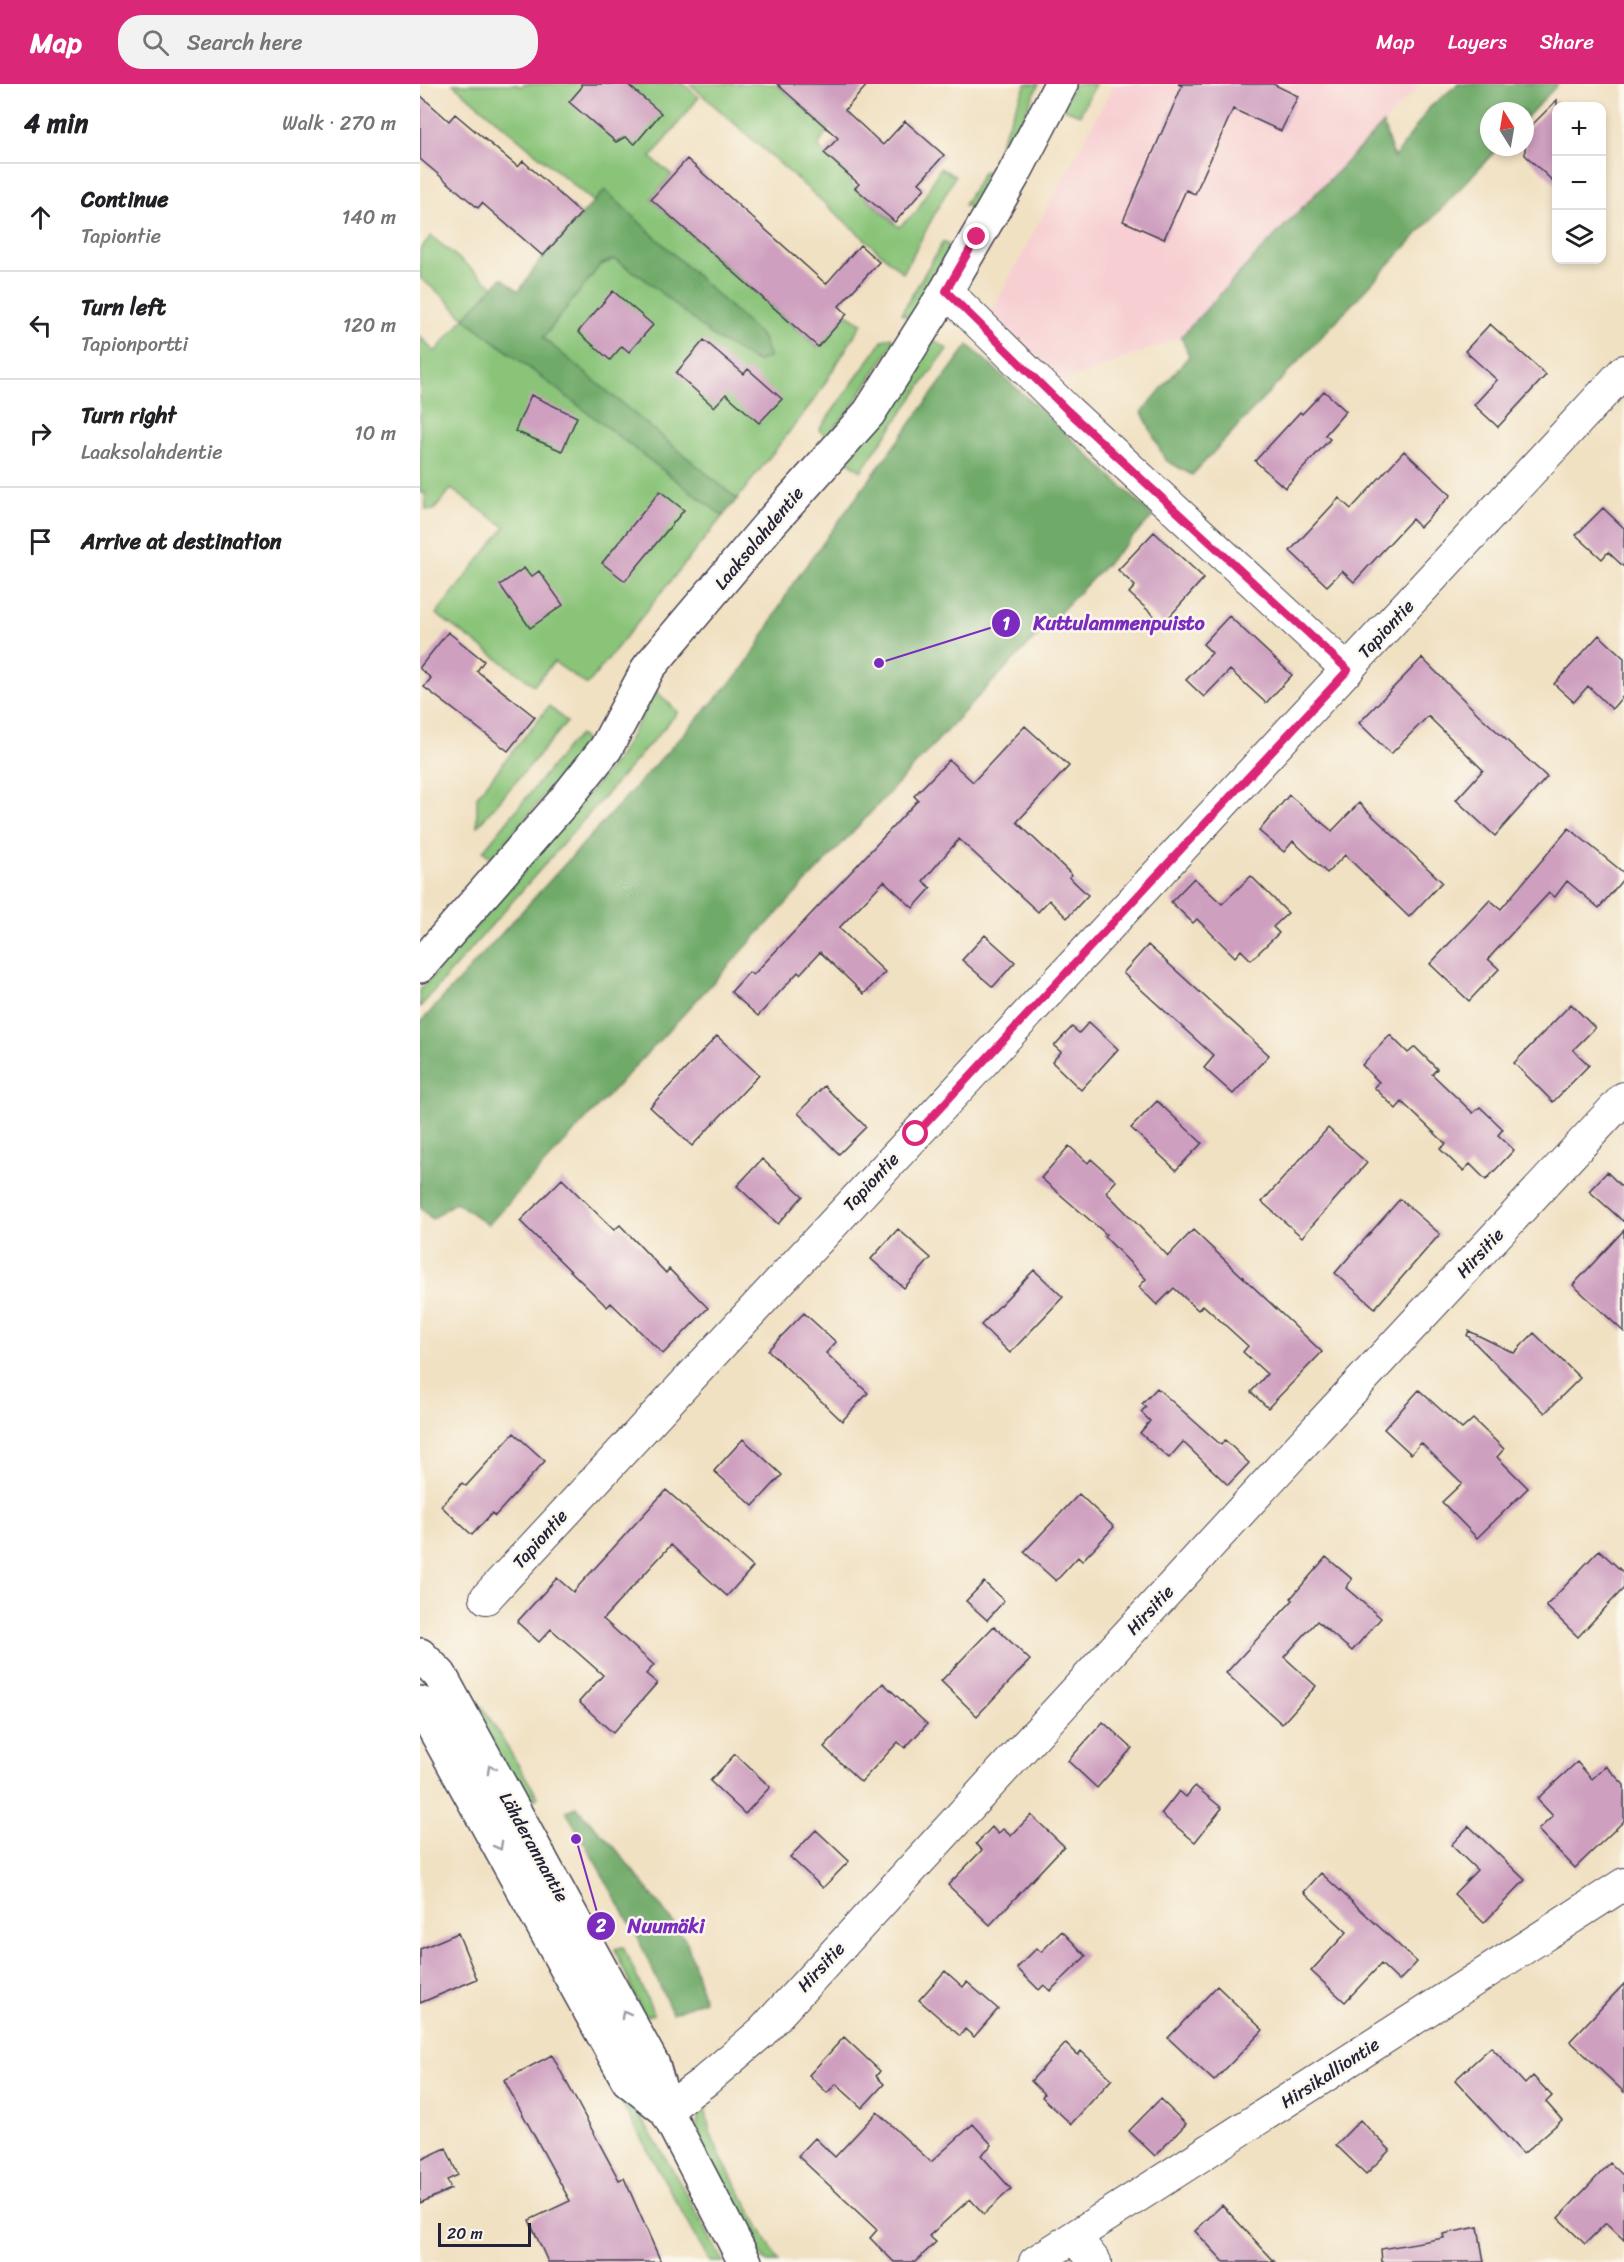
<!DOCTYPE html>
<html lang="en">
<head>
<meta charset="utf-8">
<style>
	body { margin:0; font-family:Sriracha,sans-serif; background:#f2f2f2; color:#202124 }
	.controls { position:absolute; right:18px; top:18px; display:grid; overflow:hidden; border-radius:12px; box-shadow:0 3px 9px #0003 }
	.controls button { width:54px; height:54px; display:grid; place-items:center; padding:0; border:0; border-bottom:2px solid #e0e0e0; background:#fff; color:#202124; font:30px sans-serif }
	.compass { position:absolute; left:1060px; top:18px; width:54px; height:54px; border-radius:50%; background:#fff; box-shadow:0 3px 9px #0003; rotate:349deg }
	.scale { position:absolute; left:18px; bottom:15px; width:93px; box-sizing:border-box; padding-left:6px; border:3px solid #22223b; border-top:0; font-size:16px; line-height:21px; white-space:nowrap; color:#22223b; -webkit-text-stroke:4px #fbf7ec; paint-order:stroke }
	.stop { position:absolute; width:18px; height:18px; margin:-14px; border:4px solid #db2777; border-radius:50%; background:#fff }
	.stop.end { background:#db2777; border-color:#fff; box-shadow:0 2px 6px #0008 }
	.list { margin:0; padding:0; list-style:none }
	h2 { display:flex; justify-content:space-between; align-items:center; height:78px; margin:0; padding:0 24px; font-size:26px }
	h2 small { font-size:20px; font-weight:400; color:#757577 }
	.list li { display:grid; grid-template-columns:39px 1fr auto; gap:18px; align-items:center; box-sizing:border-box; height:108px; padding:0 24px; border-top:2px solid #e0e0e0 }
	.list b { display:block; font-size:22px; white-space:nowrap }
	.list p { margin:0; font-size:20px; white-space:nowrap; color:#757577 }
	.list em { font-size:20px; font-style:normal; color:#757577 }
	.icon { flex:none; width:33px; height:33px; fill:none; stroke:currentColor; stroke-width:2; stroke-linecap:round; stroke-linejoin:round }
	.map { position:relative; flex:none; width:1204px; height:2178px; overflow:hidden }
	header { display:flex; align-items:center; gap:36px; box-sizing:border-box; height:84px; padding:0 30px; background:#db2777; color:#fff }
	header strong { font-size:28px }
	nav { display:flex; gap:33px; margin-inline-start:auto; font-size:21px }
	.search { width:420px; height:54px; background:#f2f2f2; display:flex; align-items:center; gap:15px; box-sizing:border-box; padding:0 21px; border-radius:24px; color:#757577; font-size:22px }
	main { display:flex }
	aside { flex:1; background:#fff }
	.map>svg:first-child { display:block }
	.built { fill:#f7cfd2 }
	.green { fill:#8ac479; stroke:#56735a; stroke-width:1.5 }
	.forest { fill:#6faa69; stroke:#486652; stroke-width:1.5 }
	.building { fill:#ce9fbf }
	.lines { fill:none; stroke-linecap:round; stroke-linejoin:round }
	.street-casing { stroke:#413f4f; stroke-width:34 }
	.secondary-casing { stroke:#413f4f; stroke-width:36 }
	.street { stroke:#fff; stroke-width:32 }
	.secondary { stroke:#fff; stroke-width:33 }
	.oneway { stroke:#9c9ca7 }
	.route { stroke:#db2777; stroke-width:8 }
	.labels { text-anchor:middle; stroke-width:5; stroke-linejoin:round; paint-order:stroke }
	.street-label { font-size:18px; fill:#22223b; stroke:#fbf7ec }
	.leader { fill:none; stroke:#7b2cbf; stroke-width:2 }
	.callout-dot { fill:#7b2cbf; stroke:#fbf7ec; stroke-width:2 }
	.mark-label { font-size:18px; text-anchor:middle; font-weight:bold; fill:#fff }
	.callout-label { font-size:20px; text-anchor:middle; font-weight:bold; fill:#7b2cbf; stroke:#fbf7ec; stroke-width:5; stroke-linejoin:round; paint-order:stroke }
</style>
</head>
<body>
<header>
<strong>Map</strong>
<div class="search"><svg class="icon" aria-label="search" viewBox="0 0 24 24"><circle cx="10" cy="10" r="6"/><path d="M15 15l6 6"/></svg>Search here</div>
<nav><a>Map</a><a>Layers</a><a>Share</a></nav>
</header>
<main>
<aside>
<h2>4 min<small>Walk · 270 m</small></h2>
<ul class="list">
<li><svg class="icon" aria-label="ahead" viewBox="0 0 24 24"><path d="M12 20V5M6 11l6-6 6 6"/></svg><div><b>Continue</b><p>Tapiontie</p></div><em>140 m</em></li>
<li><svg class="icon" aria-label="left" viewBox="0 0 24 24"><path d="M17 20v-9H6M10 6l-5 5 5 5"/></svg><div><b>Turn left</b><p>Tapionportti</p></div><em>120 m</em></li>
<li><svg class="icon" aria-label="right" viewBox="0 0 24 24"><path d="M7 20v-9h11M14 6l5 5-5 5"/></svg><div><b>Turn right</b><p>Laaksolahdentie</p></div><em>10 m</em></li>
<li><svg class="icon" aria-label="arrive" viewBox="0 0 24 24"><path d="M6 21V4h12l-3 4 3 4H6"/></svg><div><b>Arrive at destination</b></div></li>
</ul>
</aside>
<div class="map">
<svg width="1204" height="2178" viewBox="0 0 1204 2178">
	<rect width="100%" height="100%" fill="#fbf7ec"/>
	<filter id="ink" filterUnits="userSpaceOnUse"><feTurbulence type="fractalNoise" baseFrequency=".0167" numOctaves="2"/><feDisplacementMap in="SourceGraphic" scale="12" xChannelSelector="R" yChannelSelector="G"/><feConvolveMatrix kernelMatrix="1 2 1 2 8 2 1 2 1" color-interpolation-filters="sRGB"/></filter>
	<filter id="wash" filterUnits="userSpaceOnUse"><feTurbulence type="fractalNoise" baseFrequency=".008" numOctaves="4" result="noise"/><feDisplacementMap in="SourceGraphic" scale="24" xChannelSelector="R" yChannelSelector="G"/><feGaussianBlur stdDeviation="1.35" result="paint"/><feColorMatrix in="noise" values="0 0 0 0 0 0 0 0 0 0 0 0 0 0 0 0 0 1.4 0 .05"/><feComposite in="paint" operator="in"/></filter>
	<g filter="url(#wash)">
		<rect width="100%" height="100%" fill="#f1e1c3"/>
		<path class="built" d="M 694,0 L 1001,0 L 824,184 L 761,253 L 643,298 L 571,228 Z"/>
		<path class="green" d="M 33,0 L 96,0 L 101,3 L 104,0 L 206,0 L 210,3 L 213,0 L 263,0 L 279,13 L 231,74 L 252,91 L 231,115 L 397,263 L 427,230 L 442,239 L 397,312 L 317,415 L 123,254 L 180,181 L 194,175 L 222,193 L 185,107 L 174,118 Z
			M 270,0 L 356,0 L 408,45 L 398,63 L 424,87 L 435,104 L 479,143 L 497,127 L 520,84 L 535,92 L 483,189 Z
			M 606,0 L 619,0 L 588,64 L 579,61 Z
			M 654,0 L 675,0 L 660,31 L 642,24 Z
			M 564,87 L 571,89 L 573,93 L 557,125 L 544,121 Z
			M 11,152 L 74,203 L 44,234 L 303,432 L 167,601 L 134,578 L 114,601 L 16,530 L 85,443 L 31,405 L 14,426 L 6,426 L 5,409 L 0,409 L 0,252 L 15,268 L 44,234 L 25,214 L 0,194 L 0,165 Z
			M 523,158 L 534,164 L 491,234 L 481,230 Z
			M 471,253 L 475,257 L 431,324 L 407,353 L 399,346 L 463,256 Z
			M 514,256 L 527,265 L 441,387 L 426,376 Z
			M 236,607 L 258,628 L 0,923 L 0,906 L 95,798 L 198,674 Z
			M 129,622 L 147,638 L 57,743 L 57,712 Z
			M 160,651 L 168,659 L 72,775 L 63,767 L 149,661 Z
			M 56,1617 L 63,1624 L 118,1713 L 115,1716 L 87,1686 L 48,1619 Z
			M 203,1863 L 234,1930 L 224,1933 L 195,1865 Z
			M 196,1999 C 238,2056 270,2116 303,2178 L 290,2178 L 192,2002 Z
			M 284,2018 L 290,2048 L 299,2070 L 359,2178 L 346,2178 L 330,2154 L 278,2056 C 276,2041 277,2031 284,2018 Z"/>
		<path class="forest" d="M 1038,0 L 1138,0 L 1105,35 L 1105,27 L 1069,27 L 1069,63 L 1079,63 L 772,391 L 745,376 L 722,328 L 769,272 L 761,253 L 824,184 L 963,40 L 974,74 L 1010,23 Z
			M 185,106 L 342,253 L 350,273 L 337,278 L 295,254 L 222,193 L 194,175 L 180,181 L 123,254 L 317,415 L 303,432 L 44,234 L 82,194 L 99,207 L 123,172 Z
			M 548,261 L 625,330 L 733,432 L 557,614 L 68,1141 L 36,1118 L 12,1135 L 0,1123 L 0,939 L 320,588 L 333,570 L 372,501 Z
			M 156,1723 L 196,1765 L 239,1820 L 267,1858 L 284,1916 L 252,1929 L 217,1852 L 146,1727 Z"/>
		<g id="blocks">
			<path class="building" d="M 161,0 L 207,0 L 241,29 L 215,60 L 205,53 L 196,58 L 149,18 L 161,4 Z
				M 357,0 L 448,0 L 425,26 L 463,61 L 485,37 L 524,71 L 499,99 L 505,104 L 475,138 L 435,104 L 439,100 L 404,69 L 418,54 Z
				M 758,0 L 853,0 L 878,12 L 861,47 L 813,25 L 775,110 L 766,106 L 744,155 L 703,137 L 762,2 Z
				M 0,11 L 29,37 L 35,30 L 98,83 L 103,77 L 161,129 L 123,172 L 62,119 L 58,124 L 0,75 Z
				M 1137,16 L 1137,101 L 1105,71 L 1105,48 Z
				M 267,75 L 406,200 L 440,161 L 459,178 L 419,222 L 427,230 L 398,263 L 231,115 Z
				M 193,207 L 233,241 L 209,268 L 202,262 L 190,276 L 158,248 Z
				M 1070,240 L 1126,291 L 1078,343 L 1054,321 L 1077,296 L 1045,267 Z
				M 284,256 L 324,290 L 328,285 L 362,315 L 339,339 L 306,310 L 294,323 L 256,289 Z
				M 904,307 L 926,327 L 905,351 L 910,355 L 865,404 L 835,377 L 880,328 L 882,330 Z
				M 111,311 L 157,333 L 142,367 L 95,347 Z
				M 984,367 L 1031,411 L 1000,443 L 992,435 L 934,498 L 922,487 L 907,502 L 870,467 L 919,414 L 931,425 Z
				M 240,407 L 264,426 L 205,497 L 182,479 Z
				M 1183,424 L 1204,444 L 1204,483 L 1188,468 L 1182,475 L 1156,451 Z
				M 734,448 L 784,494 L 743,540 L 709,509 L 715,502 L 698,486 Z
				M 104,484 L 111,493 L 119,487 L 143,521 L 110,544 L 80,501 Z
				M 809,532 L 872,591 L 846,619 L 810,586 L 784,613 L 766,596 L 792,569 L 783,560 Z
				M 28,548 L 64,577 L 57,587 L 115,633 L 88,667 L 4,603 L 11,594 L 0,585 L 0,583 Z
				M 1179,551 L 1204,574 L 1204,611 L 1192,625 L 1168,602 L 1154,618 L 1134,600 Z
				M 1002,574 L 1060,632 L 1127,693 L 1075,752 L 1036,716 L 1063,686 L 1008,632 L 971,670 L 939,639 Z
				M 605,642 L 649,682 L 597,738 L 652,791 L 649,793 L 668,811 L 647,834 L 629,816 L 618,828 L 539,755 L 503,797 L 511,804 L 493,824 L 464,797 L 419,844 L 465,888 L 444,910 L 400,868 L 380,890 L 378,888 L 338,932 L 311,908 L 329,888 L 333,891 L 429,790 L 498,716 L 494,712 L 529,676 L 553,698 Z
				M 869,711 L 912,747 L 939,719 L 1022,798 L 989,833 L 925,771 L 907,789 L 873,757 L 864,768 L 839,747 Z
				M 1149,744 L 1204,789 L 1204,794 L 1179,824 L 1147,797 L 1135,813 L 1129,809 L 1068,875 L 1079,885 L 1049,917 L 1010,880 L 1070,816 L 1081,825 Z
				M 831,792 L 868,829 L 853,843 L 859,849 L 831,876 L 821,866 L 815,873 L 777,835 L 773,839 L 751,818 L 774,794 L 802,820 Z
				M 565,851 L 595,878 L 573,903 L 542,876 Z
				M 728,861 L 849,971 L 813,1010 L 784,984 L 794,972 L 703,889 Z
				M 1151,920 L 1175,944 L 1153,966 L 1169,981 L 1133,1018 L 1094,979 Z
				M 669,938 L 698,965 L 661,1006 L 632,978 L 641,968 L 634,962 L 652,943 L 659,949 Z
				M 970,951 L 988,969 L 995,963 L 1017,985 L 1012,990 L 1053,1029 L 1060,1023 L 1083,1045 L 1078,1051 L 1094,1066 L 1066,1096 L 1050,1080 L 1043,1087 L 1020,1065 L 1026,1060 L 982,1018 L 976,1025 L 954,1003 L 959,998 L 942,981 Z
				M 297,952 L 339,991 L 272,1062 L 230,1023 Z
				M 404,1002 L 446,1043 L 419,1070 L 378,1029 Z
				M 737,1017 L 782,1059 L 756,1086 L 711,1044 Z
				M 908,1044 L 947,1079 L 882,1153 L 842,1118 Z
				M 649,1062 L 668,1079 L 671,1075 L 696,1097 L 686,1108 L 748,1172 L 773,1146 L 902,1268 L 848,1324 L 831,1308 L 847,1290 L 823,1268 L 828,1262 L 783,1221 L 778,1226 L 754,1204 L 737,1221 L 719,1203 L 726,1195 L 684,1152 L 686,1150 L 621,1094 Z
				M 342,1075 L 383,1112 L 358,1140 L 317,1102 Z
				M 1187,1088 L 1204,1105 L 1204,1138 L 1169,1107 Z
				M 142,1095 L 194,1146 L 200,1141 L 246,1189 L 249,1185 L 288,1224 L 243,1270 L 191,1219 L 187,1223 L 100,1137 Z
				M 980,1115 L 1020,1150 L 955,1224 L 915,1189 Z
				M 478,1145 L 511,1174 L 484,1204 L 451,1175 Z
				M 1204,1146 L 1204,1248 L 1153,1201 Z
				M 614,1186 L 643,1213 L 590,1269 L 561,1241 Z
				M 384,1229 L 416,1258 L 406,1269 L 448,1309 L 422,1337 L 348,1266 Z
				M 1049,1247 L 1094,1269 L 1114,1249 L 1160,1294 L 1125,1329 L 1047,1251 Z
				M 737,1304 L 801,1361 L 805,1356 L 829,1379 L 808,1401 L 763,1358 L 749,1374 L 720,1349 L 730,1337 L 721,1328 L 726,1323 L 722,1320 Z
				M 999,1306 L 1042,1345 L 1053,1335 L 1084,1365 L 1077,1373 L 1108,1404 L 1057,1454 L 1022,1418 L 1042,1399 L 1001,1359 L 991,1370 L 964,1345 Z
				M 94,1349 L 125,1377 L 75,1432 L 72,1429 L 52,1451 L 21,1422 L 42,1399 L 46,1402 Z
				M 323,1355 L 362,1391 L 333,1422 L 294,1387 Z
				M 246,1406 L 333,1483 L 307,1512 L 251,1461 L 183,1535 L 234,1581 L 226,1590 L 237,1599 L 193,1649 L 159,1618 L 183,1591 L 131,1545 L 119,1558 L 97,1538 L 137,1494 L 153,1508 Z
				M 659,1410 L 694,1443 L 662,1477 L 658,1473 L 636,1497 L 604,1468 Z
				M 1179,1466 L 1204,1489 L 1204,1504 L 1158,1553 L 1126,1522 Z
				M 906,1473 L 932,1495 L 926,1504 L 961,1534 L 932,1567 L 897,1537 L 864,1573 L 896,1602 L 862,1640 L 806,1589 L 873,1516 L 871,1514 Z
				M 564,1498 L 584,1517 L 567,1536 L 546,1517 Z
				M 574,1542 L 610,1576 L 557,1632 L 521,1597 Z
				M 463,1599 L 507,1640 L 485,1664 L 478,1658 L 441,1698 L 404,1663 Z
				M 683,1638 L 712,1664 L 677,1704 L 648,1677 Z
				M 315,1670 L 350,1703 L 325,1730 L 290,1697 Z
				M 1157,1678 L 1172,1695 L 1186,1682 L 1204,1701 L 1204,1737 L 1155,1784 L 1118,1746 L 1133,1732 L 1117,1715 Z
				M 775,1702 L 802,1724 L 775,1758 L 741,1730 L 759,1707 L 766,1713 Z
				M 611,1731 L 644,1762 L 570,1841 L 528,1801 L 562,1766 L 556,1760 L 572,1743 L 578,1750 L 583,1745 L 591,1752 Z
				M 1049,1742 L 1105,1796 L 1064,1839 L 1034,1810 L 1057,1786 L 1031,1761 Z
				M 396,1746 L 429,1777 L 403,1804 L 370,1773 Z
				M 901,1789 L 997,1878 L 979,1897 L 961,1880 L 925,1918 L 891,1887 L 927,1848 L 884,1808 Z
				M 642,1847 L 666,1872 L 630,1907 L 624,1901 L 619,1906 L 597,1884 L 617,1864 L 621,1868 Z
				M 38,1849 L 57,1895 L 0,1919 L 0,1865 Z
				M 525,1887 L 543,1903 L 547,1898 L 578,1925 L 554,1953 L 545,1945 L 540,1952 L 499,1916 Z
				M 1204,1900 L 1204,2008 L 1150,1957 Z
				M 797,1902 L 843,1946 L 794,1997 L 748,1954 Z
				M 424,1953 L 460,1987 L 456,1992 L 464,2000 L 442,2024 L 416,2000 L 407,2009 L 389,1991 Z
				M 646,1959 L 658,1971 L 661,1967 L 692,1995 L 651,2040 L 622,2013 L 624,2010 L 611,1997 Z
				M 1071,1963 L 1105,2000 L 1113,1992 L 1132,2012 L 1126,2018 L 1142,2036 L 1103,2070 L 1035,1996 Z
				M 132,1971 L 199,2096 L 204,2094 L 241,2178 L 128,2178 L 109,2136 L 150,2117 L 84,1996 Z
				M 740,2015 L 766,2040 L 735,2072 L 709,2047 Z
				M 457,2028 L 511,2078 L 553,2040 L 572,2061 L 561,2071 L 591,2105 L 564,2130 L 550,2115 L 509,2152 L 516,2158 L 495,2178 L 474,2178 L 450,2154 L 457,2146 L 378,2072 L 395,2054 L 415,2073 Z
				M 940,2036 L 970,2066 L 946,2090 L 916,2061 Z
				M 26,2064 L 38,2091 L 27,2096 L 31,2105 L 0,2119 L 0,2076 Z
				M 1190,2079 L 1204,2092 L 1204,2156 L 1186,2139 L 1165,2160 L 1138,2134 Z
				M 802,2121 L 855,2178 L 804,2178 L 775,2147 Z
				M 1058,2143 L 1064,2178 L 962,2178 L 961,2165 L 1024,2154 L 1023,2150 Z"/>
		</g>
	</g>
	<g filter="url(#ink)">
		<use href="#blocks" fill-opacity="0" stroke="#413f4f" stroke-width="1.5"/>
		<g class="lines">
			<g class="street-casing">
				<path id="street" d="M 526,207 L 648,327 L 928,586
					M 66,1514 L 1204,287
					M 246,2026 L 285,1997 L 342,1948 L 900,1341 L 1204,1014
					M 655,2153 L 675,2178
					M 615,2178 L 1204,1800"/>
			</g>
			<g class="secondary-casing">
				<path id="secondary" d="M 0,882 L 144,717 L 186,664 L 229,583 L 240,570 L 348,442 L 449,329 L 526,207 L 594,90 L 641,0
					M 0,1571 L 20,1591 L 233,1981 L 246,2026 L 325,2178
					M 0,1619 L 208,1996 L 246,2026"/>
			</g>
			<use href="#street" class="street"/>
			<use href="#secondary" class="secondary"/>
		</g>
		<defs><path id="oneway-chevron" d="M-2-3.5L2.5 0L-2 3.5" fill="none" stroke-width="1.6" stroke-linecap="round" stroke-linejoin="round" transform="scale(1.5)"/></defs>
		<g class="oneway">
			<use href="#oneway-chevron" transform="translate(71 1685) rotate(-119)"/>
			<use href="#oneway-chevron" transform="translate(79 1762) rotate(61)"/>
			<use href="#oneway-chevron" transform="translate(205 1930) rotate(-119)"/>
		</g>
	</g>
	<g class="lines" filter="url(#ink)">
		<path class="route" d="M 496,1050 L 928,586 L 648,327 L 526,207 L 557,153"/>
	</g>
	<g class="labels">
		<g class="street-label">
			<text transform="translate(339 454) rotate(-50)" y="6">Laaksolahdentie</text>
			<text transform="translate(966 545) rotate(-47)" y="6">Tapiontie</text>
			<text transform="translate(451 1098) rotate(-47)" y="6">Tapiontie</text>
			<text transform="translate(1060 1169) rotate(-47)" y="6">Hirsitie</text>
			<text transform="translate(120 1455) rotate(-48)" y="6">Tapiontie</text>
			<text transform="translate(730 1526) rotate(-47)" y="6">Hirsitie</text>
			<text transform="translate(114 1763) rotate(61)" y="6">Lähderannantie</text>
			<text transform="translate(401 1883) rotate(-47)" y="6">Hirsitie</text>
			<text transform="translate(910 1989) rotate(-33)" y="6">Hirsikalliontie</text>
		</g>
	</g>
	<path class="leader" d="M459 579L586 539M156 1755L181 1842"/>
	<g class="callout-dot">
		<circle cx="459" cy="579" r="6"/>
		<circle cx="156" cy="1755" r="6"/>
		<circle cx="586" cy="539" r="15"/>
		<circle cx="181" cy="1842" r="15"/>
	</g>
	<g class="mark-label">
		<text x="586" y="546">1</text>
		<text x="181" y="1848">2</text>
	</g>
	<g class="callout-label">
		<text x="699" y="546">Kuttulammenpuisto</text>
		<text x="246" y="1849">Nuumäki</text>
	</g>
</svg>
<div class="controls">
<button>+</button>
<button>−</button>
<button><svg class="icon" aria-label="layers" viewBox="0 0 24 24"><path d="M12 4l9 5-9 5-9-5zM3 14l9 5 9-5"/></svg></button>
</div>
<svg class="compass" viewBox="-18 -18 36 36"><path d="M0-13l5 13h-10z" fill="#e53935"/><path d="M0 13l5-13h-10z" fill="#757577"/></svg>
<div class="scale">20 m</div>
<div class="stop" style="left:496px;top:1050px"></div>
<div class="stop end" style="left:557px;top:153px"></div>
</div>
</main>
</body>
</html>
